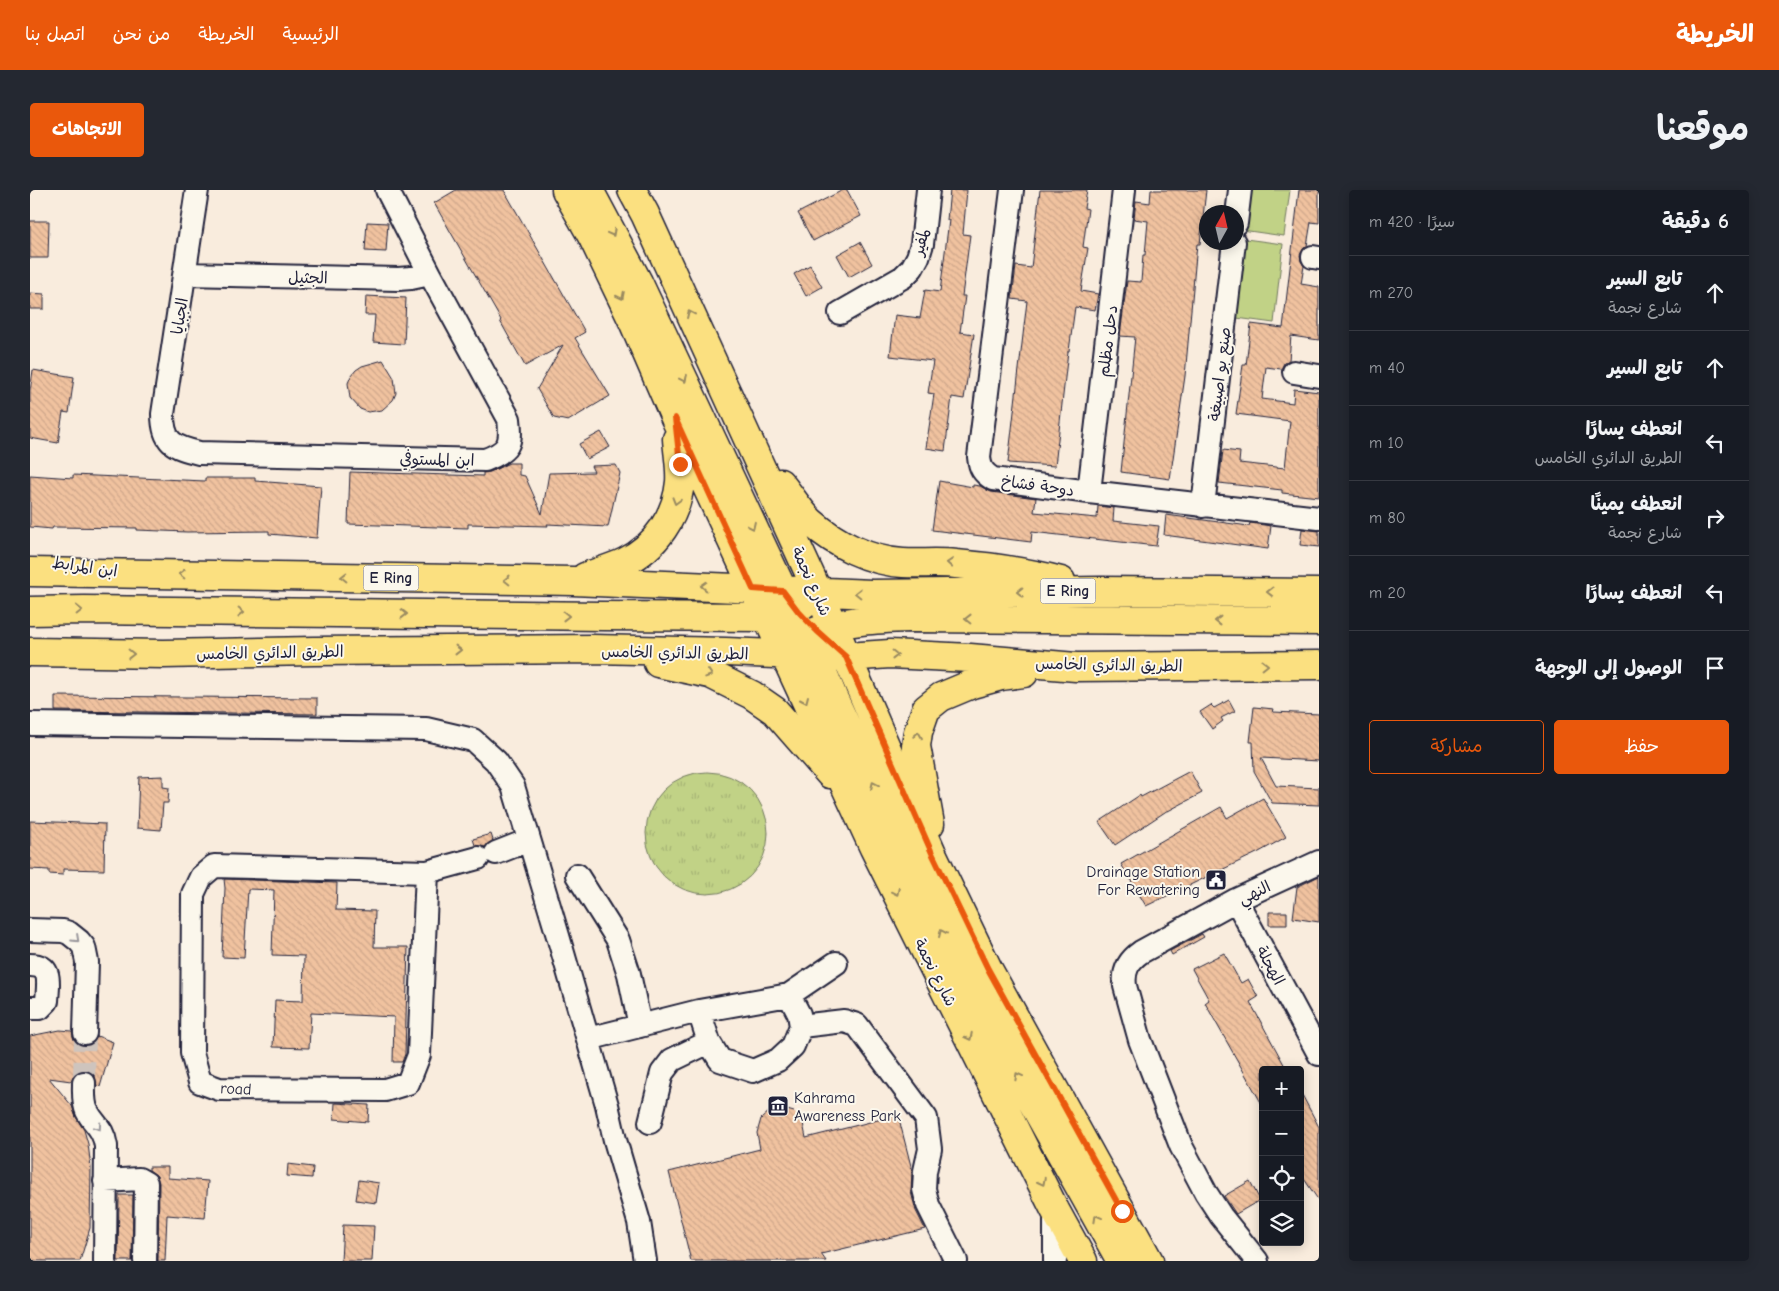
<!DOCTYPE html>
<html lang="ar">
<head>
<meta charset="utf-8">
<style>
	body { margin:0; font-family:"Comic Neue","Playpen Sans Arabic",sans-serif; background:#242831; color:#f1f3f6; direction:rtl }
	.controls { position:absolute; right:15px; bottom:15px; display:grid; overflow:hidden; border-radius:5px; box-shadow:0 2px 12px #0003 }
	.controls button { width:45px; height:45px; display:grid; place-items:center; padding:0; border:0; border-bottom:1px solid #363941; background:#171b24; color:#f1f3f6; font:25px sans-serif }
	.compass { position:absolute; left:1169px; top:15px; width:45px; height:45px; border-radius:50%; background:#171b24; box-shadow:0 2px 12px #0003; rotate:8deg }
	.stop { position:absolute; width:15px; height:15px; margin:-11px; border:4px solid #ea580c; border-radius:50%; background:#fff }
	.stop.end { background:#ea580c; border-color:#fff; box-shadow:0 1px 5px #0008 }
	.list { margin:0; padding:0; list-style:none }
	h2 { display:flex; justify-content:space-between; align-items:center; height:65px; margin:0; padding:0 20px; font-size:21px }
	h2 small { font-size:16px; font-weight:400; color:#9ea1a6 }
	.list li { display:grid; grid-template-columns:32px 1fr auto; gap:15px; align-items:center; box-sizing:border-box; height:75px; padding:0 20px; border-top:1px solid #363941 }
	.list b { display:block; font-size:19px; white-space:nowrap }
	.list p { margin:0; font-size:16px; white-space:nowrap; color:#9ea1a6 }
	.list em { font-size:16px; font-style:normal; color:#9ea1a6 }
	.actions { display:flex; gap:10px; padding:15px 20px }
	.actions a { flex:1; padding:11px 0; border:1px solid #ea580c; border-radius:5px; text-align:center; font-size:18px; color:#ea580c }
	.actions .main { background:#ea580c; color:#fff }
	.icon { flex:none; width:28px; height:28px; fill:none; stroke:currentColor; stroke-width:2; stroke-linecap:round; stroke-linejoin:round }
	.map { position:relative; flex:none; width:1289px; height:1071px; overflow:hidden; direction:ltr; border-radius:5px }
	header { display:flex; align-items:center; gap:30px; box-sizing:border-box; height:70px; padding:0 25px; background:#ea580c; color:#fff }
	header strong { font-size:24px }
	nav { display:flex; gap:28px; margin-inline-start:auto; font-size:18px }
	.intro { display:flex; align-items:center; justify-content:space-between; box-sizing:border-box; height:120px; padding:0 30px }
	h1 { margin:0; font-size:35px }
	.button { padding:12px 22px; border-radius:5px; background:#ea580c; color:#fff; font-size:18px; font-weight:700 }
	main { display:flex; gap:30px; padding:0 30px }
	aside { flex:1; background:#171b24; border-radius:5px; box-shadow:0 2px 12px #0003 }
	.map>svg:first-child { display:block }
	.grass { fill:url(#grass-tufts); stroke:#727a60 }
	.pitch { fill:#c1d286; stroke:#727a60 }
	.building { fill:url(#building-back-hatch); stroke:#22223b }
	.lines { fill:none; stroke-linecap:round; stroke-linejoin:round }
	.minor-tunnel { stroke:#cec4bd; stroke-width:22; stroke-dasharray:22 11; stroke-linecap:butt }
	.minor-casing { stroke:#22223b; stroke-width:26 }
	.major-casing { stroke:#22223b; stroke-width:31 }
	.minor { stroke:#fbf7ec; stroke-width:22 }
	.major { stroke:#fbe080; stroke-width:28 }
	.oneway { stroke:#998a61 }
	.oneway2 { stroke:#99979c }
	.route { stroke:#ea580c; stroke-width:6 }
	.labels { text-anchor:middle; stroke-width:4; stroke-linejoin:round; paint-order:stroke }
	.shield { fill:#fbf7ec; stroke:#636270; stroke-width:1 }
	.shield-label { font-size:15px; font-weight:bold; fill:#22223b }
	.street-label { font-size:16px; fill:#22223b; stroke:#fbf7ec }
	.poi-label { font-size:16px; fill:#22223b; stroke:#fbf7ec; text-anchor:end }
</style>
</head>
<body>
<header>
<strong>الخريطة</strong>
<nav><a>الرئيسية</a><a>الخريطة</a><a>من نحن</a><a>اتصل بنا</a></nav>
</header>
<div class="intro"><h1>موقعنا</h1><a class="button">الاتجاهات</a></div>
<main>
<aside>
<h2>6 دقيقة<small>سيرًا · 420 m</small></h2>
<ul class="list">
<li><svg class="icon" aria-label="ahead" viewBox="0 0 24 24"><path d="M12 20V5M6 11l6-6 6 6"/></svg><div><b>تابع السير</b><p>شارع نجمة</p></div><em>270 m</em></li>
<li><svg class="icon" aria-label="ahead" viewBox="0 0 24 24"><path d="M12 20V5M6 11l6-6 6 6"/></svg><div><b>تابع السير</b></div><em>40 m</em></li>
<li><svg class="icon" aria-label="left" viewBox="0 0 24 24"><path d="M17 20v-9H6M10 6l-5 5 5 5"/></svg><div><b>انعطف يسارًا</b><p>الطريق الدائري الخامس</p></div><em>10 m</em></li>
<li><svg class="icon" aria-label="right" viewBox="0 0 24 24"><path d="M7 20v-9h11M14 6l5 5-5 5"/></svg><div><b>انعطف يمينًا</b><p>شارع نجمة</p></div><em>80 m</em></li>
<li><svg class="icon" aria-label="left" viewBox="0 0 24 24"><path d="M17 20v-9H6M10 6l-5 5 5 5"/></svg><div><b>انعطف يسارًا</b></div><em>20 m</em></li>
<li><svg class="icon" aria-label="arrive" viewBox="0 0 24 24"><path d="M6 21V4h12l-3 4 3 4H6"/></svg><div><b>الوصول إلى الوجهة</b></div></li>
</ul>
<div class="actions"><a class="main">حفظ</a><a>مشاركة</a></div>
</aside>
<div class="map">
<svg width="1289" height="1071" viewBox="0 0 1289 1071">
	<defs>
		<pattern id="grass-tufts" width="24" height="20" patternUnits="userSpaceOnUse" patternTransform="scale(1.25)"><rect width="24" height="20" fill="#c1d286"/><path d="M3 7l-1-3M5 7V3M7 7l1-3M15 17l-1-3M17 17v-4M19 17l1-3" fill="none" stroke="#a6b475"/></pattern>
		<pattern id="building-back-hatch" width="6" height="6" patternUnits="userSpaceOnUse" patternTransform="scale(1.25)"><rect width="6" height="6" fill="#f0c29f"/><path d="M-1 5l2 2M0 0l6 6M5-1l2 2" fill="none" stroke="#cea68a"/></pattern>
	</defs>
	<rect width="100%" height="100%" fill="#f9ecdd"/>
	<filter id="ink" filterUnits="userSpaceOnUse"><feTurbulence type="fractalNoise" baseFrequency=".02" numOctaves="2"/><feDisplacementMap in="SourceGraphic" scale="10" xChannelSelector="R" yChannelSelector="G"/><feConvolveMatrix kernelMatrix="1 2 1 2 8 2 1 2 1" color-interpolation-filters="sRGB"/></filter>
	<g filter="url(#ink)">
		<path class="grass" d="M616 643a61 61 0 1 1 122 0a61 61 0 1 1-122 0Z"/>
		<path class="pitch" d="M 1217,0 L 1260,0 L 1254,46 L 1212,40 Z
			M 1208,48 L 1253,54 L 1244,133 L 1199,127 Z"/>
		<path class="building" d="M 426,0 L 474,0 L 555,142 L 545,148 L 580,206 L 538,231 L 524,228 L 507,199 L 533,155 L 495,176 L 470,131 L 471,130 L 404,13 Z
			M 813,0 L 817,0 L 831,26 L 783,51 L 768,23 Z
			M 920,0 L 937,0 L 933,44 L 940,45 L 932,106 L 935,106 L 930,142 L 944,144 L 934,209 L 922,207 L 915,261 L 896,258 L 904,204 L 898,203 L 903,171 L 860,166 L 865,125 L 890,128 L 895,100 L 910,102 L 919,30 L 917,30 Z
			M 1010,0 L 1057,0 L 1054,18 L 1058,19 L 1053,57 L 1058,58 L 1051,101 L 1068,104 L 1065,120 L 1045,117 L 1039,161 L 1038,161 L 1025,276 L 978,273 L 997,111 L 982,109 L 986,76 L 1001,78 Z
			M 1121,0 L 1176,0 L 1170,54 L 1167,54 L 1155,186 L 1140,289 L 1091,282 L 1105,147 L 1090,146 L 1097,91 L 1111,92 L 1113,65 L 1115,65 L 1118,31 L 1104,29 L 1106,11 L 1120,13 Z
			M 1269,0 L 1289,0 L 1289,33 L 1281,32 L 1277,56 L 1273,59 L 1270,65 L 1271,71 L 1274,76 L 1271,94 L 1289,97 L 1289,150 L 1261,146 L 1259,170 L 1254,173 L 1251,179 L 1236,177 L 1232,209 L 1263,213 L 1264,199 L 1289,202 L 1289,307 L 1252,303 L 1252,300 L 1189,293 L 1193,260 L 1210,262 L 1209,273 L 1255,278 L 1260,231 L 1206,224 L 1213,175 L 1216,175 L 1221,134 L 1253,138 Z
			M 0,31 L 19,31 L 18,68 L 0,68 Z
			M 337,32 L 358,33 L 356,62 L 335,61 Z
			M 830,52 L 842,74 L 819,87 L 807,65 Z
			M 780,75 L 792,97 L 776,106 L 764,84 Z
			M 0,103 L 14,104 L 14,119 L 0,119 Z
			M 336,106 L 376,108 L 374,154 L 343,152 L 345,125 L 335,125 Z
			M 353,170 L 364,188 L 366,203 L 363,210 L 352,220 L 338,222 L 330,219 L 320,208 L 318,193 L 321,186 L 326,180 L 332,176 Z
			M 3,180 L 44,187 L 39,223 L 33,222 L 28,253 L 0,248 L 0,201 Z
			M 571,242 L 580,257 L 557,269 L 549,254 Z
			M 479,273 L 489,273 L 489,285 L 495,286 L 512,324 L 519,283 L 564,282 L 561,276 L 586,275 L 590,283 L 578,337 L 517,334 L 518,336 L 438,334 L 438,338 L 318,334 L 320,282 L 453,286 L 453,283 L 460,282 Z
			M 0,285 L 43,288 L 43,285 L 175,291 L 175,288 L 225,288 L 225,291 L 291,296 L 287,348 L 239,344 L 239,341 L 157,342 L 107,340 L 107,338 L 23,337 L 22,339 L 0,337 Z
			M 909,291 L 943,297 L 943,295 L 950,296 L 961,302 L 1006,308 L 1004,322 L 1067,328 L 1068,316 L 1084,318 L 1083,331 L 1129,336 L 1126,356 L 1002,342 L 1001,352 L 902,340 Z
			M 1136,325 L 1219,336 L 1220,333 L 1241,336 L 1238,359 L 1134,345 Z
			M 1272,339 L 1289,341 L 1289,357 L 1270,355 Z
			M 25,506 L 287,508 L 287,524 L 25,521 Z
			M 1199,510 L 1205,521 L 1191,528 L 1193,531 L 1182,539 L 1170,522 L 1181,515 L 1184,518 Z
			M 1224,517 L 1244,519 L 1243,522 L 1289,524 L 1289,571 L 1231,568 L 1246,596 L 1289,598 L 1289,615 L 1242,613 L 1224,581 L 1223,552 L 1220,552 Z
			M 1160,581 L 1172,603 L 1138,621 L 1138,620 L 1085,655 L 1069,632 L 1110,605 L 1111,607 Z
			M 133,586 L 133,597 L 139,598 L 138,613 L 133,613 L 131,640 L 107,638 L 109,587 Z
			M 1233,608 L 1256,647 L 1229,662 L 1116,716 L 1091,674 L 1191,617 L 1197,628 Z
			M 0,631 L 75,634 L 74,680 L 33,679 L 33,685 L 19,684 L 19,680 L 0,679 Z
			M 461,644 L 463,650 L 455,657 L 445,655 L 443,649 Z
			M 1289,686 L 1289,732 L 1263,728 L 1267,697 Z
			M 194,689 L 307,693 L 306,720 L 345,721 L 344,757 L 378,757 L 375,864 L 372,872 L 363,872 L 364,827 L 281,823 L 279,858 L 243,857 L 245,810 L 273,811 L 274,766 L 242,765 L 244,700 L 218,699 L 214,768 L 192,767 L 195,698 Z
			M 1239,722 L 1257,722 L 1257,735 L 1239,735 Z
			M 1172,744 L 1174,747 L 1142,765 L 1140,761 Z
			M 1194,763 L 1211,793 L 1218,789 L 1228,807 L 1220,812 L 1257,880 L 1233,880 L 1233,916 L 1175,813 L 1179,810 L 1162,779 Z
			M 30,840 L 42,841 L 44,850 L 49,854 L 54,856 L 62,854 L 67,846 L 83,852 L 70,897 L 67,896 L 65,886 L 61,882 L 55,880 L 47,882 L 43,886 L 41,891 L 19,888 L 42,916 L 46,927 L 54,940 L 58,954 L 61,978 L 60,1038 L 50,1071 L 0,1071 L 0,846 Z
			M 1270,901 L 1289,937 L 1289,1011 L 1270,983 Z
			M 305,913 L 339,915 L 338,932 L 304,929 Z
			M 750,918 L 764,922 L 769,927 L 773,933 L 776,948 L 868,925 L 882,980 L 881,1002 L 886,1021 L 895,1039 L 791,1064 L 796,1071 L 661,1071 L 639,982 L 730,959 L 727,943 L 731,929 L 742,919 Z
			M 258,974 L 283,977 L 282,988 L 257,986 Z
			M 119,977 L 138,977 L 138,988 L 178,991 L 175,1028 L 137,1025 L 135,1071 L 128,1071 L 129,993 L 127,986 L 119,980 Z
			M 329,990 L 349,993 L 346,1013 L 326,1010 Z
			M 1220,991 L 1230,1010 L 1206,1024 L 1194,1006 Z
			M 89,1005 L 103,1005 L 102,1071 L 88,1071 Z
			M 313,1035 L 344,1036 L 342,1071 L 311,1071 Z"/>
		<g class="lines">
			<path class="minor-tunnel" d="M 54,893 L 55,843"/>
			<g class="minor-casing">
				<path id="minor" d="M 167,0 L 133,224 C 133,252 143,257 169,263 L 455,270 C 479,261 482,254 479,229 L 400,84 L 357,0
					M 982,0 L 949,267 C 950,278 953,283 963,289 L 1059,302 L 1289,328
					M 1206,33 L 1210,0
					M 1283,67 L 1289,68
					M 156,84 L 368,89 L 381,88 L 400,84
					M 810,123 L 873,87 L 882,78 L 888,67 L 892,54 L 898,0
					M 1264,182 L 1289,186
					M 1059,302 L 1094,0
					M 1173,316 L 1204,52
					M 0,534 L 396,539 L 443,550 L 466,571 L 483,596 L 528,746 L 577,915 L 585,950 L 609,1032 L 615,1071
					M 466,663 L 499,650
					M 397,682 L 389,865 L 378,893 L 355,900 L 189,899 L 170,892 L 162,863 L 163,704 L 171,687 L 184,676 L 397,682 L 448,668
					M 547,685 L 588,750 L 599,784 L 610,836
					M 1206,710 L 1289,864
					M 0,740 L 33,741 L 39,743 L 49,751 L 54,757 L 57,772 L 55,843
					M 0,775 C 23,775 18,793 17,811 L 10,818 L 0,818
					M 759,805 L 806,773
					M 771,836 L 814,831 L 827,835 L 896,928 L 900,959 L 895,981 L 894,999 L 898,1015 L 926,1071
					M 558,849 L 669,821 L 759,805 L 769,824 L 771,836 L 763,856 L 748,870 L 723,881 L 690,870 L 679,852 L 669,821
					M 54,893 C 54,902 53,912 57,921 C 64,935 73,937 76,956 L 75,1071
					M 620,932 L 632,883 L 642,870 L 679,852
					M 75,991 L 109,989 L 116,993 L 115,1071
					M 1025,1071 L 1025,1020
					M 1227,1071 L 1191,1026 L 1176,1003 L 1151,956 L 1110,850 L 1095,796 C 1093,781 1098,771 1111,762 L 1206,710 L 1289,672"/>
			</g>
			<g class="major-casing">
				<path id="major" d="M 536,0 L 562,46 L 602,129 L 645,228 L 844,658 L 1025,1020 L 1053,1071
					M 559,0 L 608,92 L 753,401 L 762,413
					M 602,0 L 615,24 L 803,435 L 902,663 L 958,779 L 1119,1071
					M 750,293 C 761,306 769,321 781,332 C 806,354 839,371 873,373 C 891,374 908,372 926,374 C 962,377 996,382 1031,391
					M 0,382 L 543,391 L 842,404 L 1071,401 L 1289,403
					M 555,387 C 568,382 582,378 595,372 C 626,357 647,325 650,292 C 651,278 648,263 647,249
					M 743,415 L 767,435 L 778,447 L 803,507 L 931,784 L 1091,1071
					M 0,421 L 54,420 L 572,426 L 736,427 C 764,425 767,422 787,402
					M 787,441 C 816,430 849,429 880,428 L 1289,431
					M 0,462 L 134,464 L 284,461 L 563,459 L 696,462 L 816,467 L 860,464 L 940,468 L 1046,477 L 1289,475
					M 628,473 L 680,484 L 722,505 L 745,521 L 800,584
					M 900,634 L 886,556 L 888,542 L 896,519 L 911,507 L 942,494 L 971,486 L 994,483"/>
			</g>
			<use href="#minor" class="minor"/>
			<use href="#major" class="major"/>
		</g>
		<defs><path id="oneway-chevron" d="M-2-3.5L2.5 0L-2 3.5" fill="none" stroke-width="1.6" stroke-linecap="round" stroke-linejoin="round" transform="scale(1.25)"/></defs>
		<g class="oneway">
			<use href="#oneway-chevron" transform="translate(582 43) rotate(62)"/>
			<use href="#oneway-chevron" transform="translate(591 106) rotate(63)"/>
			<use href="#oneway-chevron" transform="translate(660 124) rotate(-115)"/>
			<use href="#oneway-chevron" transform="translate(654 189) rotate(65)"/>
			<use href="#oneway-chevron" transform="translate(646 311) rotate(106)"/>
			<use href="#oneway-chevron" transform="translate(722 336) rotate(65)"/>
			<use href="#oneway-chevron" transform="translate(920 373) rotate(-175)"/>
			<use href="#oneway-chevron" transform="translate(152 384) rotate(-179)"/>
			<use href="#oneway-chevron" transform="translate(314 387) rotate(-179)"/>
			<use href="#oneway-chevron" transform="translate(477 390) rotate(-179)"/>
			<use href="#oneway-chevron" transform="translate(674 396) rotate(-178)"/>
			<use href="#oneway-chevron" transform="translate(990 402) rotate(179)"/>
			<use href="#oneway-chevron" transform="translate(1240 402) rotate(-180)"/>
			<use href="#oneway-chevron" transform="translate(828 403) rotate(-179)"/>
			<use href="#oneway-chevron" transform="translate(49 420) rotate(-1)"/>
			<use href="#oneway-chevron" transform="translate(211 422) rotate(1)"/>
			<use href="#oneway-chevron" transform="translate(374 424) rotate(1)"/>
			<use href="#oneway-chevron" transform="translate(536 426) rotate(1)"/>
			<use href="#oneway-chevron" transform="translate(938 429) rotate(-179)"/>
			<use href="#oneway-chevron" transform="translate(1188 431) rotate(-180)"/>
			<use href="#oneway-chevron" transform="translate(428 460)"/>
			<use href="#oneway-chevron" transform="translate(101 464) rotate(1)"/>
			<use href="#oneway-chevron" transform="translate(865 465) rotate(1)"/>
			<use href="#oneway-chevron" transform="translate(1235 475) rotate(-1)"/>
			<use href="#oneway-chevron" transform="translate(679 484) rotate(18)"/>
			<use href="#oneway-chevron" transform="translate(775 510) rotate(66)"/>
			<use href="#oneway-chevron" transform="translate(888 545) rotate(-81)"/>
			<use href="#oneway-chevron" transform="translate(844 595) rotate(-115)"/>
			<use href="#oneway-chevron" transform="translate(866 702) rotate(64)"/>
			<use href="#oneway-chevron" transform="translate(912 743) rotate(-115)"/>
			<use href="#oneway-chevron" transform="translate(939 847) rotate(63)"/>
			<use href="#oneway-chevron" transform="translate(988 886) rotate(-119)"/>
			<use href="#oneway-chevron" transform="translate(1012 992) rotate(63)"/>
			<use href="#oneway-chevron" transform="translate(1067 1028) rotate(-119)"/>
		</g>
		<g class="oneway2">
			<use href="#oneway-chevron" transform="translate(46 749) rotate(43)"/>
			<use href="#oneway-chevron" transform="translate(68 937) rotate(56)"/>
		</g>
	</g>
	<g class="lines" filter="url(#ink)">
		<path class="route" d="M 650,274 L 645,228 L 723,399 L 753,401 L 768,421 L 787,441 L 816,467 L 902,663 L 958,779 L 1092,1021"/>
	</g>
	<defs>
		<g id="civic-square" transform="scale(1.125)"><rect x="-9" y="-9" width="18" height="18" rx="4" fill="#22223b" stroke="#fbf7ec"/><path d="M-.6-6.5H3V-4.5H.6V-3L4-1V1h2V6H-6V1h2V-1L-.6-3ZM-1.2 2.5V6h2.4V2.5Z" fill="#fff"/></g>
		<g id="museum-square" transform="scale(1.125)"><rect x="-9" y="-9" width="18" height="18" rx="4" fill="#22223b" stroke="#fbf7ec"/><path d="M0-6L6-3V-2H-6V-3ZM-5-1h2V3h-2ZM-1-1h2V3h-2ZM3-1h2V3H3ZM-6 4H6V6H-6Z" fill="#fff"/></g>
	</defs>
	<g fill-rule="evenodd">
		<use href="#civic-square" x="1186" y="690"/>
		<use href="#museum-square" x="748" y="916"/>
	</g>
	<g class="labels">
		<g class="shield">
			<rect x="333.5" y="375.5" width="55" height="25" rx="4"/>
			<rect x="1010.5" y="388.5" width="55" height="25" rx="4"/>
		</g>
		<g class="shield-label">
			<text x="361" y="393">E Ring</text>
			<text x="1038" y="406">E Ring</text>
		</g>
		<g class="street-label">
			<text transform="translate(890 52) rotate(-76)" y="6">لمفير</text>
			<text transform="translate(278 87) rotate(1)" y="6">الجثيل</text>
			<text transform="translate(149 126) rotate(-81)" y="6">الجبايا</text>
			<text transform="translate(1077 151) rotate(-83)" y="6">دحل مظلم</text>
			<text transform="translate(1189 184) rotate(-83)" y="6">صنع بو اصبيغة</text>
			<text transform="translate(407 269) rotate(1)" y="6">ابن المستوفي</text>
			<text transform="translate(1008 295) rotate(8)" y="6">دوحة فشاخ</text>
			<text transform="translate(55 376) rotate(8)" y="6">ابن المرابط</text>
			<text transform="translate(782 391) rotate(66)" y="6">شارع نجمة</text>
			<text transform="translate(240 462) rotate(-1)" y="6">الطريق الدائري الخامس</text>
			<text transform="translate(645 462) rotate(1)" y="6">الطريق الدائري الخامس</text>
			<text transform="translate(1079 474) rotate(1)" y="6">الطريق الدائري الخامس</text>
			<text transform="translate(1224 702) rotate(-26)" y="6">النهي</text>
			<text transform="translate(1241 775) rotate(62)" y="6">الهجلة</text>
			<text transform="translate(906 782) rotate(63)" y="6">شارع نجمة</text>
			<text transform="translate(206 898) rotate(3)" y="6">road</text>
		</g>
		<g class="poi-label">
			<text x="1170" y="687">Drainage Station<tspan x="1170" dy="18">For Rewatering</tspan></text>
			<text x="764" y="913" text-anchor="start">Kahrama<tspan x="764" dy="18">Awareness Park</tspan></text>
		</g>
	</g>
</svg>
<div class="controls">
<button>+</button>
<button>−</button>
<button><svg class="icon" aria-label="locate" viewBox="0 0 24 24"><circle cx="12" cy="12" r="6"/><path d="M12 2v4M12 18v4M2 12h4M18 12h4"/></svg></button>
<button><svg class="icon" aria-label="layers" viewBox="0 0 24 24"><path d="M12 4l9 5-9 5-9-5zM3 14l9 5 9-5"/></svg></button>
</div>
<svg class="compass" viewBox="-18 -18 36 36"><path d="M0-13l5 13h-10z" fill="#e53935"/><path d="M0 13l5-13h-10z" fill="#9ea1a6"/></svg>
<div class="stop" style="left:1092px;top:1021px"></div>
<div class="stop end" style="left:650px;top:274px"></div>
</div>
</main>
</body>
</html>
